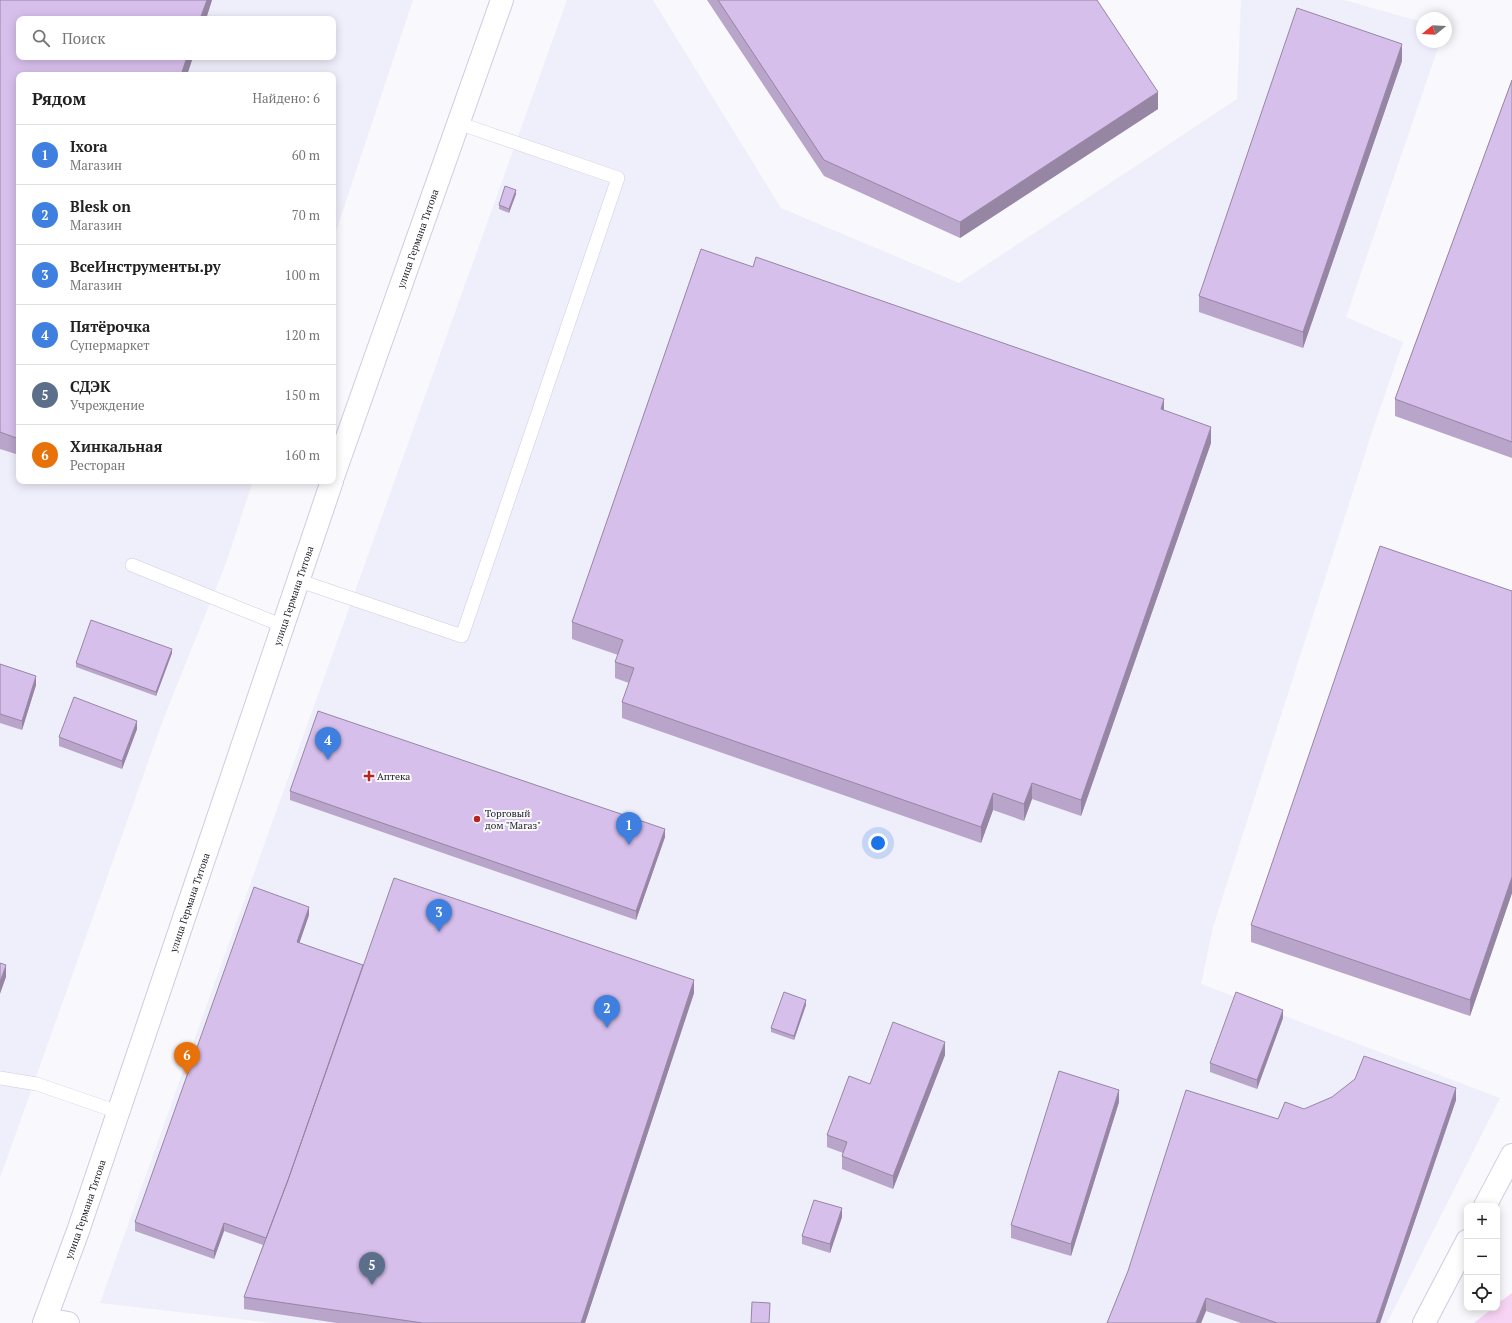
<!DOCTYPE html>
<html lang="ru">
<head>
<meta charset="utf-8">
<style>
	body { margin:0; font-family:"PT Serif",serif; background:#f6f6f6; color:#222 }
	.controls { position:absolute; right:12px; bottom:12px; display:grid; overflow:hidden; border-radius:8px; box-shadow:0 2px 10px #0003 }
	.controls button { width:36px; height:36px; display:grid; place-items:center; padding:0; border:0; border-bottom:1px solid #e0e0e0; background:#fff; color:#222; font:20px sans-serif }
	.compass { position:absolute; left:1416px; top:12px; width:36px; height:36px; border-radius:50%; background:#fff; box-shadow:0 2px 10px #0003; rotate:252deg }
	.you { position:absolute; left:878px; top:843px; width:14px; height:14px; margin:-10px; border:3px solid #fff; border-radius:50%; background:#1a73e8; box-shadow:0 0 0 6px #1a73e833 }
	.badge { display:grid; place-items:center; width:26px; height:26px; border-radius:50%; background:#b52521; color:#fff; font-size:13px; font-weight:700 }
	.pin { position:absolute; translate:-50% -33px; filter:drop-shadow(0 1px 2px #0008) }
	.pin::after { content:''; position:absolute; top:21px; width:14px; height:12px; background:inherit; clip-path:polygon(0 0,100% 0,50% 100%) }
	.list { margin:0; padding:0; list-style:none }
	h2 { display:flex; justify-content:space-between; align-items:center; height:52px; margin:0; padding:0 16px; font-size:17px }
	h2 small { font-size:13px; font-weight:400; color:#767676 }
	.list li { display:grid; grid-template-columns:26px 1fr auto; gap:12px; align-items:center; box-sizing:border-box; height:60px; padding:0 16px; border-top:1px solid #e0e0e0 }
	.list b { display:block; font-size:15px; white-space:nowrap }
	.list p { margin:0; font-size:13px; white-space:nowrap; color:#767676 }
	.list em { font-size:13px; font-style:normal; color:#767676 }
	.icon { flex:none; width:22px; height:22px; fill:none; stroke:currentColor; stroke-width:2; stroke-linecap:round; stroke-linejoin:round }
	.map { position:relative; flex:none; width:1512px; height:1323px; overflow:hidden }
	.search { position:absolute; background:#fff; box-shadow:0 2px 10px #0003; left:16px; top:16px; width:320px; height:44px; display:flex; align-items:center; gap:10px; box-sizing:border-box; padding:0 14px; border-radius:8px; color:#767676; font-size:15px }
	.panel { position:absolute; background:#fff; box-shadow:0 2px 10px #0003; left:16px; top:72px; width:320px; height:412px; border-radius:8px }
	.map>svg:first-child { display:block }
	.built { fill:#efeefb; fill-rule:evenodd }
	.green { fill:#f7d4f4 }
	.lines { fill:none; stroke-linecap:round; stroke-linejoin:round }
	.service-casing { stroke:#cecce3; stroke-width:14 }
	.minor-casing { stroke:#cecce3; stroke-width:24 }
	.service { stroke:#fff; stroke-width:13 }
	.minor { stroke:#fff; stroke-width:22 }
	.wall { fill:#b9a4ca }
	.shaded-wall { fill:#9686a4 }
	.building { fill:#d7bfeb; stroke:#9686a4 }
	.poi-dot { fill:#b52521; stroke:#f8f8fd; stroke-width:1.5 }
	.labels { text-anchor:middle; stroke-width:4; stroke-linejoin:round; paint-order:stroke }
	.street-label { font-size:10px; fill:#222129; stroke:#f8f8fd }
	.poi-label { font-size:10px; fill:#222129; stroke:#f8f8fd; text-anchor:start }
</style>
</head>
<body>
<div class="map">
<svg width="1512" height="1323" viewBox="0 0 1512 1323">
	<rect width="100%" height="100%" fill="#f8f8fd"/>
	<path class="built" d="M 0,0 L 413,0 L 333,240 L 333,75 L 19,75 L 19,481 L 253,481 L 226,563 L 163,720 L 0,1178 ZM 19,19 L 333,19 L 333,57 L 19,57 Z
		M 567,0 L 653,0 L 781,208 L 959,283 L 1237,99 L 1241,0 L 1344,0 L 1422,22 L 1422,42 L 1440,42 L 1346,317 L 1403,342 L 1373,429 L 1213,927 L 1201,984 L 1500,1098 L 1387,1323 L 273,1323 L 100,1303 Z"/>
	<path class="green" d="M 1512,1293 L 1512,1323 L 1474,1323 L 1493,1308 L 1497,1308 L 1497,1304 Z"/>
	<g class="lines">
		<g class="service-casing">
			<path id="service" d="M 132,565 L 281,625
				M 297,580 L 462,636 L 618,178 L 458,123
				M 0,1078 L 37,1084 L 118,1112"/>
		</g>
		<g class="minor-casing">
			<g id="minor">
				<path id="s1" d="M 333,477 L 502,0"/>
				<path d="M 1485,1206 L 1512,1155"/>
				<path d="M 46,1319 L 68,1323"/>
				<path id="s2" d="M 44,1323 L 78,1231 L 332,481"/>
				<path d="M 1424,1323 L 1467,1241"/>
			</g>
		</g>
		<use href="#service" class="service"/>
		<use href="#minor" class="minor"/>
	</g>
	<path class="wall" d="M 0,0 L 212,0 L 206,19 L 19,19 L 19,57 L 193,57 L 187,75 L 19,75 L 19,455 L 0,449 Z
		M 707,0 L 1097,0 L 1158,109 L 960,238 L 824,176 Z
		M 1402,61 L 1303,348 L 1199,312 L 1199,296 Z
		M 1512,80 L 1512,458 L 1395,416 L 1395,399 Z
		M 516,194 L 509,213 L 499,209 L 499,205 Z
		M 1164,410 L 1211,443 L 1081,816 L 1032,799 L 1024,821 L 993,810 L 981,843 L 622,718 L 622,702 L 629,683 L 615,678 L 615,662 L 618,655 L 572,639 L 572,622 Z
		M 1512,591 L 1512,893 L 1470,1016 L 1251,942 L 1251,925 Z
		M 172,653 L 156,696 L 76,667 L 76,663 Z
		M 0,664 L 36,685 L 22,730 L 0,723 Z
		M 137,729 L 122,769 L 59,746 L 59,737 Z
		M 290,791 L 665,837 L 636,920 L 290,800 Z
		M 309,915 L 299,943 L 363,965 L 694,993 L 585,1323 L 337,1323 L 244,1309 L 244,1297 L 263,1245 L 224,1231 L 214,1259 L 135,1231 L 135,1222 Z
		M 806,1005 L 794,1040 L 771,1032 L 771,1028 Z
		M 1283,1018 L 1257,1089 L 1210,1072 L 1210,1063 Z
		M 945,1055 L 893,1189 L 842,1169 L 842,1156 L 843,1153 L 827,1147 L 827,1135 L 870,1084 Z
		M 1456,1100 L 1380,1323 L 1241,1323 L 1206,1311 L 1201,1323 L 1107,1323 L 1278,1119 L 1304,1109 Z
		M 1119,1102 L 1071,1256 L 1011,1238 L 1011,1225 Z
		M 842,1217 L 830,1253 L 802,1244 L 802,1236 Z"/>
	<path class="shaded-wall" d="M 207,0 L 212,0 L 206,19 L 200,19 Z
		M 1402,44 L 1402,61 L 1303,348 L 1303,332 Z
		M 187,57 L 193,57 L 187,75 L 181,75 Z
		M 1158,92 L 1158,109 L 960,238 L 960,222 Z
		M 516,190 L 516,194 L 509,213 L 509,209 Z
		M 1164,399 L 1164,415 L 1161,409 Z
		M 1211,427 L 1211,443 L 1081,816 L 1081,800 Z
		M 172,649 L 172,653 L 156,696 L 156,692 Z
		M 36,676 L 36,685 L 22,730 L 22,721 Z
		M 137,721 L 137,729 L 122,769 L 122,761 Z
		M 1032,783 L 1032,799 L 1024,821 L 1024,804 Z
		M 993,793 L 993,810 L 981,843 L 981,827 Z
		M 665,829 L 665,837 L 636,920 L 636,911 Z
		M 1512,877 L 1512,893 L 1470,1016 L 1470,1000 Z
		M 309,907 L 309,915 L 297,950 L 297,942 Z
		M 6,965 L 6,977 L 0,994 L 0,982 Z
		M 694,980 L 694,993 L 585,1323 L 581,1323 Z
		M 806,1000 L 806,1005 L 794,1040 L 794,1036 Z
		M 1283,1010 L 1283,1018 L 1257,1089 L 1257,1080 Z
		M 945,1042 L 945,1055 L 893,1189 L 893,1176 Z
		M 1456,1088 L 1456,1100 L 1380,1323 L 1376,1323 Z
		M 1119,1090 L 1119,1102 L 1071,1256 L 1071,1244 Z
		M 842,1208 L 842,1217 L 830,1253 L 830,1244 Z
		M 224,1223 L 224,1231 L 214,1259 L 214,1251 Z
		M 1206,1298 L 1206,1311 L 1201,1323 L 1196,1323 Z"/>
	<path class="building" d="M 0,0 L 207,0 L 200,19 L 19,19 L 19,57 L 187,57 L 181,75 L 19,75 L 19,439 L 0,432 Z
		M 718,0 L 1097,0 L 1158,92 L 960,222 L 824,160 Z
		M 1297,8 L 1402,44 L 1303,332 L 1199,296 Z
		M 1512,80 L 1512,442 L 1395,399 Z
		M 505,186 L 516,190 L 509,209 L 499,205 Z
		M 701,249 L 753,267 L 756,257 L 1164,399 L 1161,409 L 1211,427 L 1081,800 L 1032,783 L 1024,804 L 993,793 L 981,827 L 622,702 L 634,668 L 615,662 L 623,640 L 572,622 Z
		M 1380,546 L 1512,591 L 1512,877 L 1470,1000 L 1251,925 Z
		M 91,620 L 172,649 L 156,692 L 76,663 Z
		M 0,664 L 36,676 L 22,721 L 0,714 Z
		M 74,697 L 137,721 L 122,761 L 59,737 Z
		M 318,711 L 665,829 L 636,911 L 290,791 Z
		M 394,878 L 694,980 L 581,1323 L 423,1323 L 244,1297 L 288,1180 Z
		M 254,887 L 309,907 L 297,942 L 363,965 L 288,1180 L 266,1238 L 224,1223 L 214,1251 L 135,1222 Z
		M 0,963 L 6,965 L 0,982 Z
		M 784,992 L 806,1000 L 794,1036 L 771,1028 Z
		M 1236,992 L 1283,1010 L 1257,1080 L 1210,1063 Z
		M 893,1022 L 945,1042 L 893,1176 L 842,1156 L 847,1142 L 827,1135 L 849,1076 L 870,1084 Z
		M 1364,1056 L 1456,1088 L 1376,1323 L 1277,1323 L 1206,1298 L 1196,1323 L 1107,1323 L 1128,1271 L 1186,1090 L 1278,1119 L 1285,1102 L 1304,1109 L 1332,1097 L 1355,1079 Z
		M 1059,1071 L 1119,1090 L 1071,1244 L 1011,1225 Z
		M 814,1200 L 842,1208 L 830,1244 L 802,1236 Z
		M 752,1302 L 770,1303 L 769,1323 L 751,1323 Z"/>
	<g class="poi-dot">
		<path d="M367 770h4v4h4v4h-4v4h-4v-4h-4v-4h4z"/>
		<circle cx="477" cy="819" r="4"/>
	</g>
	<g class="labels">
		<g class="street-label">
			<text dy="4" stroke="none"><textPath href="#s1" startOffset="253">улица Германа Титова</textPath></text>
			<text dy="4" stroke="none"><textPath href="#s2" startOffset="769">улица Германа Титова</textPath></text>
			<text dy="4" stroke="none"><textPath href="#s2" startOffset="445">улица Германа Титова</textPath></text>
			<text dy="4" stroke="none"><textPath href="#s2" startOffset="121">улица Германа Титова</textPath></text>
		</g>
		<g class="poi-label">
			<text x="377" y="780">Аптека</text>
			<text x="485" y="817">Торговый<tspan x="485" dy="12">дом "Магаз"</tspan></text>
		</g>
	</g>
</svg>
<div class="controls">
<button>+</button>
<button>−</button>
<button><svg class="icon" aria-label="locate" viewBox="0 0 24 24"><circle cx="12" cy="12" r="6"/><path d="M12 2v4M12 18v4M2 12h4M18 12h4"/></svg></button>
</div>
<svg class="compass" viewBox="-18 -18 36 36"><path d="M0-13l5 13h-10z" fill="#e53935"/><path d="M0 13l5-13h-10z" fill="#767676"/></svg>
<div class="you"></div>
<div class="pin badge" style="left:629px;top:845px;background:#3f7fe0">1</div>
<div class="pin badge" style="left:607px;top:1028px;background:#3f7fe0">2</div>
<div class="pin badge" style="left:439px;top:932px;background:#3f7fe0">3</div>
<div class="pin badge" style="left:328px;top:760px;background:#3f7fe0">4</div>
<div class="pin badge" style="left:372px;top:1285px;background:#5c6f8a">5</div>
<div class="pin badge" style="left:187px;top:1075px;background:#e8710a">6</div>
<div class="search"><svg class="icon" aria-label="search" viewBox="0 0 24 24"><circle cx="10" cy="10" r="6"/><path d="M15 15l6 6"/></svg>Поиск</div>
<section class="panel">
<h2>Рядом<small>Найдено: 6</small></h2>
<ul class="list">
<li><span class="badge" style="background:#3f7fe0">1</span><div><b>Ixora</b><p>Магазин</p></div><em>60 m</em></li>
<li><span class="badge" style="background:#3f7fe0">2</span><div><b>Blesk on</b><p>Магазин</p></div><em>70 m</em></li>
<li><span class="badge" style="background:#3f7fe0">3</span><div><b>ВсеИнструменты.ру</b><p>Магазин</p></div><em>100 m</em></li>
<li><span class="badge" style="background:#3f7fe0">4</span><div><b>Пятёрочка</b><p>Супермаркет</p></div><em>120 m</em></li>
<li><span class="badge" style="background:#5c6f8a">5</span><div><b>СДЭК</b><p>Учреждение</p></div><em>150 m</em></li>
<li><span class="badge" style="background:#e8710a">6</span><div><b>Хинкальная</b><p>Ресторан</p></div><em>160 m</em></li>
</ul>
</section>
</div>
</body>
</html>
